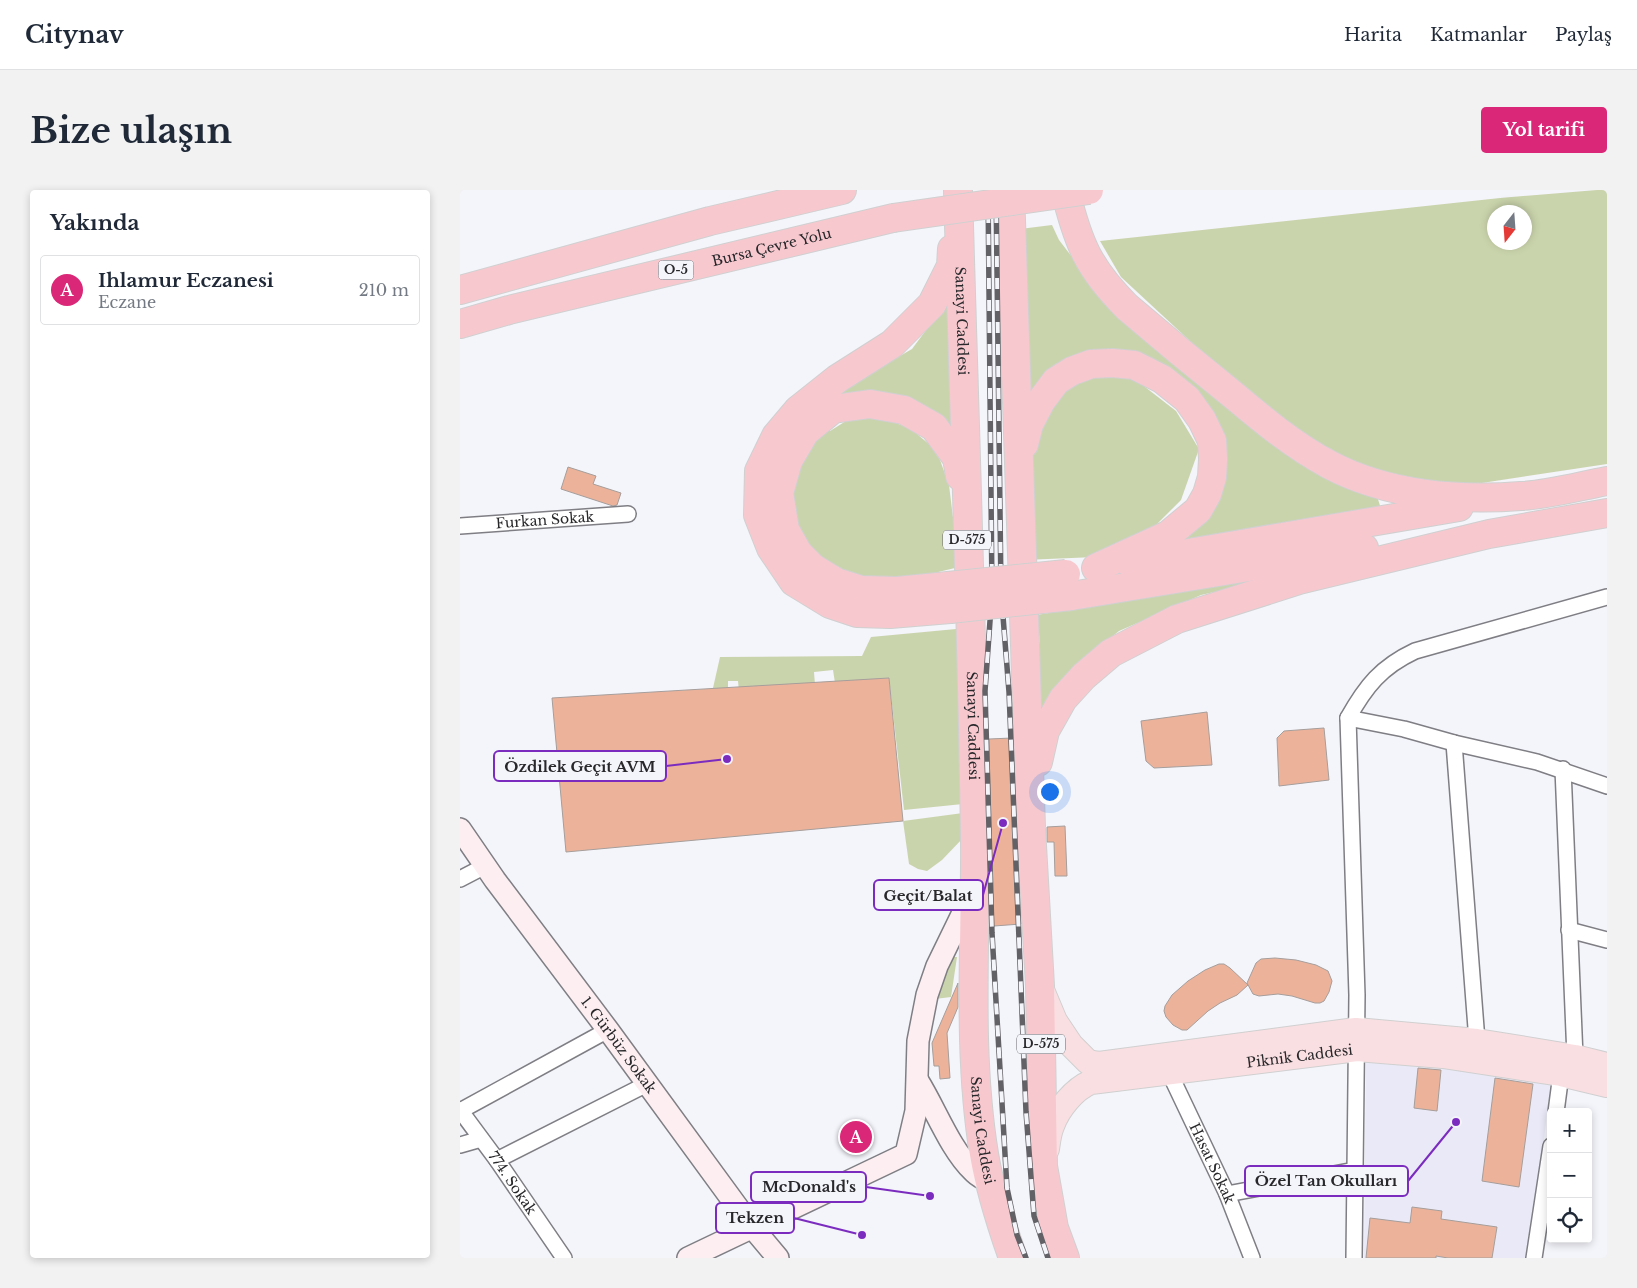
<!DOCTYPE html>
<html lang="tr">
<head>
<meta charset="utf-8">
<style>
	body { margin:0; font-family:"Libre Baskerville",serif; background:#f2f2f3; color:#1f2937 }
	.controls { position:absolute; right:15px; bottom:15px; display:grid; overflow:hidden; border-radius:5px; box-shadow:0 2px 8px #0003 }
	.controls button { width:45px; height:45px; display:grid; place-items:center; padding:0; border:0; border-bottom:1px solid #e0e1e3; background:#fff; color:#1f2937; font:25px sans-serif }
	.compass { position:absolute; left:1027px; top:15px; width:45px; height:45px; border-radius:50%; background:#fff; box-shadow:0 2px 8px #0003; rotate:197deg }
	.you { position:absolute; left:589px; top:601px; width:18px; height:18px; margin:-12px; border:4px solid #fff; border-radius:50%; background:#1a73e8; box-shadow:0 0 0 8px #1a73e833 }
	.badge { display:grid; place-items:center; width:32px; height:32px; border-radius:50%; background:#db2777; color:#fff; font-size:16px; font-weight:700 }
	.pin { position:absolute; translate:-50% -50%; border:2px solid #fff; box-shadow:0 1px 5px #0006 }
	.list { margin:0; padding:0; list-style:none }
	h2 { display:flex; justify-content:space-between; align-items:center; height:65px; margin:0; padding:0 20px; font-size:21px }
	h2 small { font-size:16px; font-weight:400; color:#747a83 }
	.list li { display:grid; grid-template-columns:32px 1fr auto; gap:15px; align-items:center; box-sizing:border-box; height:70px; margin:0 10px 10px; padding:0 10px; border:1px solid #e0e1e3; border-radius:5px }
	.list b { display:block; font-size:19px; white-space:nowrap }
	.list p { margin:0; font-size:16px; white-space:nowrap; color:#747a83 }
	.list em { font-size:16px; font-style:normal; color:#747a83 }
	.icon { flex:none; width:28px; height:28px; fill:none; stroke:currentColor; stroke-width:2; stroke-linecap:round; stroke-linejoin:round }
	.map { position:relative; flex:none; width:1147px; height:1068px; overflow:hidden; border-radius:5px }
	header { display:flex; align-items:center; gap:30px; box-sizing:border-box; height:70px; padding:0 25px; background:#fff; border-bottom:1px solid #e0e1e3 }
	header strong { font-size:24px }
	nav { display:flex; gap:28px; margin-inline-start:auto; font-size:18px }
	.intro { display:flex; align-items:center; justify-content:space-between; box-sizing:border-box; height:120px; padding:0 30px }
	h1 { margin:0; font-size:35px }
	.button { padding:12px 22px; border-radius:5px; background:#db2777; color:#fff; font-size:18px; font-weight:700 }
	main { display:flex; gap:30px; padding:0 30px }
	aside { flex:1; background:#fff; border-radius:5px; box-shadow:0 2px 8px #0003 }
	.map>svg:first-child { display:block }
	.built { fill:#e9e9f7 }
	.green { fill:#cad4ac; fill-rule:evenodd }
	.building { fill:#edb39a; stroke:#a59e9b }
	.lines { fill:none; stroke-linecap:round; stroke-linejoin:round }
	.street-casing { stroke:#7e7e84; stroke-width:18 }
	.secondary-casing { stroke:#7e7e84; stroke-width:24 }
	.primary-casing { stroke:#d0d0d0; stroke-width:26 }
	.highway-casing { stroke:#d0d0d0; stroke-width:30 }
	.street { stroke:#fff; stroke-width:15 }
	.secondary { stroke:#fdeff1; stroke-width:21 }
	.primary { stroke:#fadfe2; stroke-width:24 }
	.highway { stroke:#f7c9cf; stroke-width:28 }
	.rail-casing { stroke:#626266; stroke-width:5.5 }
	.rail { stroke:#f4f4fb; stroke-width:4; stroke-dasharray:11; stroke-linecap:butt }
	.highway-bridge-casing { stroke:#d0d0d0; stroke-width:30; stroke-linecap:butt }
	.highway-bridge { stroke:#f7c9cf; stroke-width:28 }
	.labels { text-anchor:middle; stroke-width:5; stroke-linejoin:round; paint-order:stroke }
	.shield { fill:#f4f4fb; stroke:#656569; stroke-width:1 }
	.shield-label { font-size:12px; font-weight:bold; fill:#28282b }
	.street-label { font-size:14px; fill:#28282b; stroke:#f4f4fb }
	.leader { fill:none; stroke:#7b2cbf; stroke-width:2 }
	.callout-dot { fill:#7b2cbf; stroke:#f4f4fb; stroke-width:2 }
	.callout { fill:#f4f4fb; stroke:#7b2cbf; stroke-width:2 }
	.callout-label { font-size:15px; text-anchor:middle; font-weight:bold; fill:#28282b }
</style>
</head>
<body>
<header>
<strong>Citynav</strong>
<nav><a>Harita</a><a>Katmanlar</a><a>Paylaş</a></nav>
</header>
<div class="intro"><h1>Bize ulaşın</h1><a class="button">Yol tarifi</a></div>
<main>
<aside>
<h2>Yakında<small></small></h2>
<ul class="list">
<li><span class="badge">A</span><div><b>Ihlamur Eczanesi</b><p>Eczane</p></div><em>210 m</em></li>
</ul>
</aside>
<div class="map">
<svg width="1147" height="1068" viewBox="0 0 1147 1068">
	<rect width="100%" height="100%" fill="#f4f4fb"/>
	<path class="built" d="M 906,868 L 1091,888 L 1081,976 L 1065,1068 L 904,1068 Z"/>
	<path class="green" d="M 1137,0 L 1147,0 L 1147,274 L 976,300 L 920,290 L 799,215 L 661,87 L 640,51 L 1040,8 ZM 1034,22 L 1064,22 L 1064,52 L 1034,52 Z
		M 592,35 L 599,50 L 655,123 L 917,306 L 921,319 L 709,355 L 735,335 L 750,232 L 637,166 L 567,220 L 552,40 Z
		M 493,104 L 496,256 L 480,235 L 383,212 L 381,200 L 452,159 Z
		M 667,183 L 716,221 L 739,259 L 721,310 L 696,335 L 635,367 L 564,370 L 568,286 L 579,241 L 603,190 Z
		M 403,229 L 426,229 L 451,239 L 470,255 L 480,270 L 489,295 L 499,377 L 474,383 L 474,388 L 389,391 L 339,349 L 329,297 L 338,270 L 367,237 L 370,241 L 386,231 Z
		M 845,382 L 741,405 L 659,441 L 620,473 L 580,529 L 580,451 L 577,425 L 659,410 Z
		M 496,439 L 502,533 L 503,614 L 444,620 L 429,488 L 375,493 L 373,480 L 354,482 L 355,495 L 279,502 L 278,491 L 268,491 L 268,503 L 253,498 L 260,467 L 402,466 L 411,447 Z
		M 503,623 L 503,648 L 482,670 L 467,681 L 458,679 L 449,674 L 443,631 Z
		M 494,767 L 497,767 L 491,807 L 475,809 L 484,780 Z"/>
	<path class="building" d="M 108,277 L 136,286 L 133,294 L 161,303 L 157,315 L 153,316 L 101,299 Z
		M 429,488 L 443,631 L 106,662 L 92,508 Z
		M 747,522 L 752,575 L 694,578 L 686,571 L 681,531 Z
		M 864,538 L 869,590 L 819,596 L 817,548 L 824,541 Z
		M 552,548 L 561,734 L 534,736 L 530,744 L 531,647 L 529,549 Z
		M 605,636 L 607,686 L 595,686 L 594,652 L 587,652 L 587,637 Z
		M 815,768 L 836,770 L 856,775 L 868,781 L 872,791 L 869,802 L 864,811 L 860,813 L 855,813 L 832,806 L 818,804 L 799,806 L 793,804 L 787,793 L 796,773 L 801,769 Z
		M 759,774 L 764,774 L 770,778 L 788,795 L 777,805 L 760,813 L 748,821 L 727,840 L 722,840 L 713,835 L 706,827 L 704,821 L 705,816 L 712,805 L 728,791 L 745,780 Z
		M 498,793 L 498,817 L 487,843 L 490,888 L 480,889 L 479,876 L 474,876 L 472,853 Z
		M 958,878 L 981,880 L 977,921 L 954,918 Z
		M 1035,888 L 1073,894 L 1059,997 L 1022,991 Z
		M 952,1017 L 982,1021 L 981,1029 L 1037,1037 L 1032,1068 L 988,1068 L 976,1066 L 976,1068 L 906,1068 L 910,1028 L 950,1033 Z"/>
	<g class="lines">
		<g class="street-casing">
			<g id="street">
				<path id="s1" d="M 0,336 L 168,324"/>
				<path d="M 888,528 L 944,539 L 994,553 L 1077,572 L 1147,596"/>
				<path d="M 994,553 L 1017,851"/>
				<path d="M 1103,579 L 1115,867"/>
				<path d="M 0,689 L 25,676"/>
				<path d="M 1109,740 L 1147,750"/>
				<path id="s2" d="M 709,882 L 767,1004 L 792,1068"/>
				<path id="s3" d="M 0,920 L 37,970 L 104,1068"/>
				<path d="M 0,921 L 148,840"/>
				<path d="M 1096,922 L 1101,884"/>
				<path d="M 0,955 L 21,949"/>
				<path d="M 37,970 L 187,894"/>
				<path d="M 767,1004 L 895,980"/>
				<path d="M 894,1068 L 897,805 L 888,528 C 906,496 921,477 955,461 L 1147,407"/>
				<path d="M 1074,1068 L 1091,956"/>
			</g>
		</g>
		<g class="secondary-casing">
			<g id="secondary">
				<path id="s4" d="M 0,639 L 35,690 L 148,840 L 292,1037 L 318,1068"/>
				<path d="M 458,891 C 475,918 490,959 513,981 C 517,986 524,989 529,992"/>
				<path d="M 228,1068 L 446,964 L 456,921 L 458,851 L 467,805 L 477,776 L 513,702"/>
			</g>
		</g>
		<g class="primary-casing">
			<g id="primary">
				<path d="M 582,800 L 595,831 L 611,855 L 628,872 L 639,874 L 896,840 L 1017,851 L 1115,867 L 1147,875"/>
				<path id="s5" d="M 587,959 C 588,952 589,943 592,936 C 598,919 614,899 631,892 L 897,859 L 983,866 L 1101,884 L 1147,895"/>
			</g>
		</g>
		<g class="highway-casing">
			<g id="highway">
				<path id="s6" d="M 498,0 C 504,216 512,431 515,647 C 516,752 507,860 524,964 C 530,1000 541,1034 553,1068"/>
				<path d="M 550,0 L 571,638 L 580,796 L 583,976 L 594,1038 L 605,1068"/>
				<path d="M 605,0 C 618,53 628,78 667,117 C 702,147 737,176 772,204 C 803,230 834,256 870,275 C 927,305 998,311 1061,306 C 1088,305 1120,296 1147,291"/>
				<path d="M 0,100 L 250,31 L 382,0"/>
				<path id="s7" d="M 0,134 L 49,120 L 433,28"/>
				<path d="M 564,254 L 569,234 L 581,211 L 596,191 L 612,181 L 631,174 L 652,173 L 674,175 L 702,189 L 727,209 L 742,230 L 752,251 L 753,269 L 752,287 L 747,304 L 738,320 L 708,345 L 636,378"/>
				<path d="M 670,373 L 999,317"/>
				<path d="M 488,396 L 437,401 L 401,400 L 376,392 L 353,378 L 338,363 L 325,340 L 319,303 L 328,271 L 345,242 L 373,219 L 410,214 L 444,220 L 474,237 L 497,268 L 500,286"/>
				<path d="M 611,406 L 904,358"/>
				<path d="M 490,419 L 430,424 L 397,423 L 370,414 L 334,392 L 311,358 L 298,325 L 299,281 L 316,246 L 338,220 L 377,189 L 432,154 L 472,114 L 491,76 L 492,59"/>
				<path d="M 578,572 L 585,541 L 603,509 L 624,486 L 651,463 L 717,429 L 839,390 L 1029,344 L 1147,323"/>
			</g>
		</g>
		<use href="#street" class="street"/>
		<use href="#secondary" class="secondary"/>
		<use href="#primary" class="primary"/>
		<use href="#highway" class="highway"/>
		<g class="rail-casing">
			<path id="rail" d="M 528,0 L 532,403 L 525,501 L 532,743 L 547,998 L 557,1045 L 566,1068
				M 536,0 L 541,401 L 549,502 L 566,922 L 574,1026 L 588,1068"/>
		</g>
		<use href="#rail" class="rail"/>
		<g class="highway-bridge-casing">
			<path id="highway-bridge" d="M 433,28 L 629,0
				M 488,396 L 606,384
				M 490,419 L 611,406"/>
		</g>
		<use href="#highway-bridge" class="highway-bridge"/>
	</g>
	<g class="labels">
		<g class="shield">
			<rect x="198.5" y="70.5" width="35" height="19" rx="4"/>
			<rect x="483" y="340.5" width="48" height="19" rx="4"/>
			<rect x="557" y="844.5" width="48" height="19" rx="4"/>
		</g>
		<g class="shield-label">
			<text x="216" y="84">O-5</text>
			<text x="507" y="354">D-575</text>
			<text x="581" y="858">D-575</text>
		</g>
		<g class="street-label">
			<text dy="5" stroke="none"><textPath href="#s7" startOffset="321">Bursa Çevre Yolu</textPath></text>
			<text dy="5" stroke="none"><textPath href="#s6" startOffset="131">Sanayi Caddesi</textPath></text>
			<text dy="5" stroke="none"><textPath href="#s1" startOffset="85">Furkan Sokak</textPath></text>
			<text dy="5" stroke="none"><textPath href="#s6" startOffset="536">Sanayi Caddesi</textPath></text>
			<text dy="5" stroke="none"><textPath href="#s4" startOffset="268">1. Gürbüz Sokak</textPath></text>
			<text dy="5" stroke="none"><textPath href="#s5" startOffset="294">Piknik Caddesi</textPath></text>
			<text dy="5" stroke="none"><textPath href="#s6" startOffset="941">Sanayi Caddesi</textPath></text>
			<text dy="5" stroke="none"><textPath href="#s2" startOffset="101">Hasat Sokak</textPath></text>
			<text dy="5" stroke="none"><textPath href="#s3" startOffset="90">774. Sokak</textPath></text>
		</g>
	</g>
	<path class="leader" d="M267 569L206 576M543 633L523 705M996 932L948 991M470 1006L406 997M402 1045L334 1028"/>
	<g class="callout-dot">
		<circle cx="267" cy="569" r="5"/>
		<circle cx="543" cy="633" r="5"/>
		<circle cx="996" cy="932" r="5"/>
		<circle cx="470" cy="1006" r="5"/>
		<circle cx="402" cy="1045" r="5"/>
	</g>
	<g class="callout">
		<rect x="34" y="561" width="172" height="30" rx="5"/>
		<rect x="414" y="690" width="109" height="30" rx="5"/>
		<rect x="785" y="976" width="163" height="30" rx="5"/>
		<rect x="291" y="982" width="115" height="30" rx="5"/>
		<rect x="256" y="1013" width="78" height="30" rx="5"/>
	</g>
	<g class="callout-label">
		<text x="120" y="582">Özdilek Geçit AVM</text>
		<text x="468" y="711">Geçit/Balat</text>
		<text x="866" y="996">Özel Tan Okulları</text>
		<text x="349" y="1002">McDonald's</text>
		<text x="295" y="1033">Tekzen</text>
	</g>
</svg>
<div class="controls">
<button>+</button>
<button>−</button>
<button><svg class="icon" aria-label="locate" viewBox="0 0 24 24"><circle cx="12" cy="12" r="6"/><path d="M12 2v4M12 18v4M2 12h4M18 12h4"/></svg></button>
</div>
<svg class="compass" viewBox="-18 -18 36 36"><path d="M0-13l5 13h-10z" fill="#e53935"/><path d="M0 13l5-13h-10z" fill="#747a83"/></svg>
<div class="you"></div>
<div class="pin badge" style="left:396px;top:947px">A</div>
</div>
</main>
</body>
</html>
